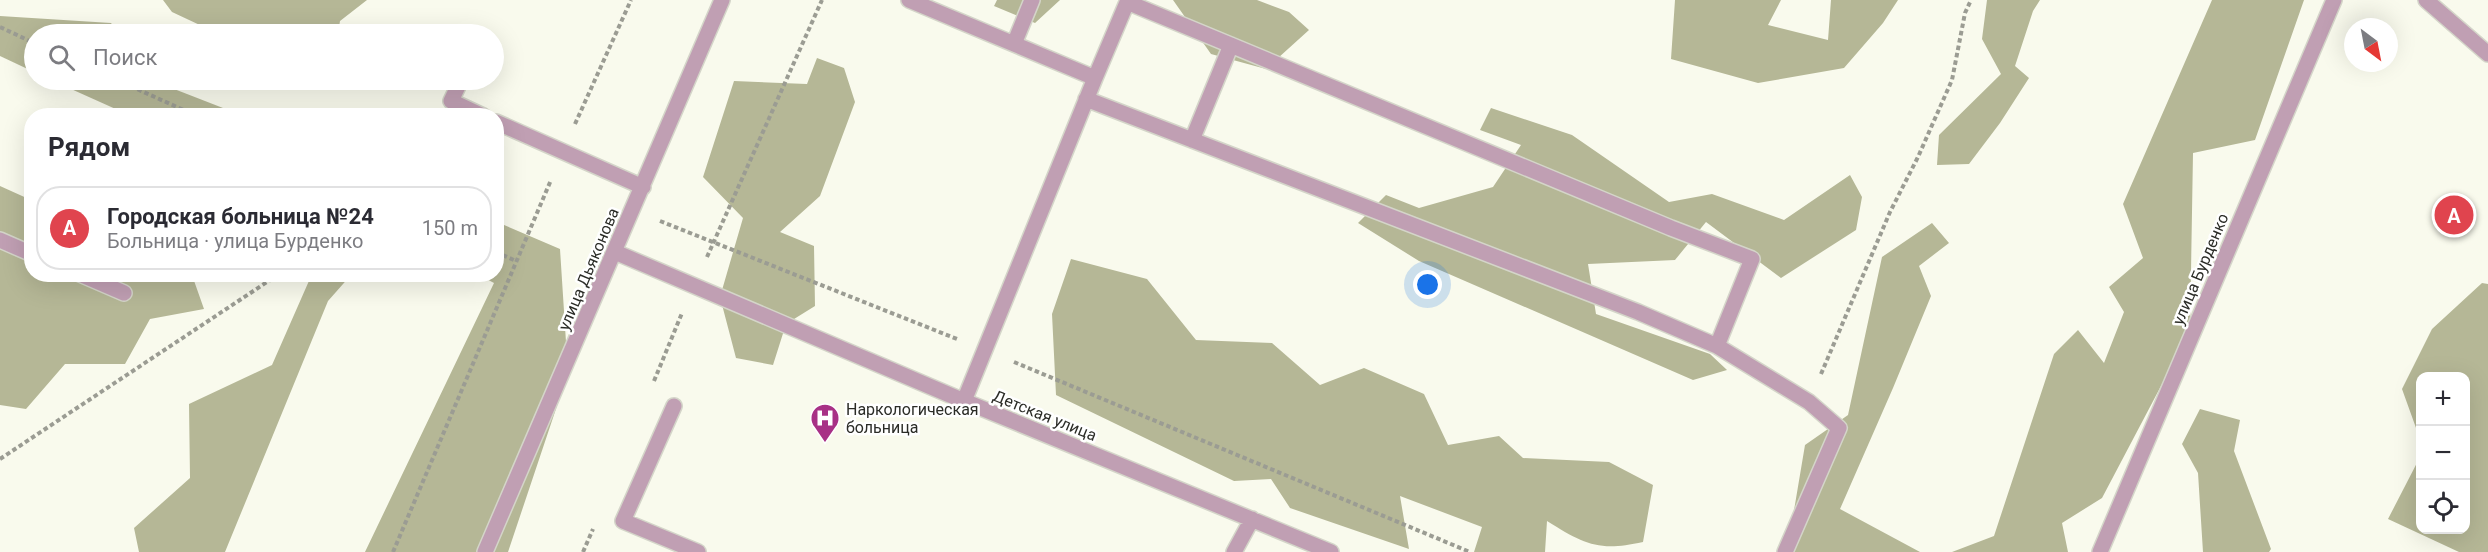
<!DOCTYPE html>
<html lang="ru">
<head>
<meta charset="utf-8">
<style>
	body { margin:0; font-family:Roboto,sans-serif; background:#f2f2f3; color:#2b2b33 }
	.controls { position:absolute; right:18px; bottom:18px; display:grid; overflow:hidden; border-radius:12px; box-shadow:0 6px 24px #0002 }
	.controls button { width:54px; height:54px; display:grid; place-items:center; padding:0; border:0; border-bottom:2px solid #e1e1e2; background:#fff; color:#2b2b33; font:30px sans-serif }
	.compass { position:absolute; left:2344px; top:18px; width:54px; height:54px; border-radius:50%; background:#fff; box-shadow:0 6px 24px #0002; rotate:148deg }
	.you { position:absolute; left:1428px; top:285px; width:21px; height:21px; margin:-15px; border:4px solid #fff; border-radius:50%; background:#1a73e8; box-shadow:0 0 0 9px #1a73e833 }
	.badge { display:grid; place-items:center; width:39px; height:39px; border-radius:50%; background:#a83086; color:#fff; font-size:20px; font-weight:700 }
	.pin { position:absolute; translate:-50% -50%; border:3px solid #fff; box-shadow:0 2px 6px #0006 }
	.list { margin:0; padding:0; list-style:none }
	h2 { display:flex; justify-content:space-between; align-items:center; height:78px; margin:0; padding:0 24px; font-size:26px }
	h2 small { font-size:20px; font-weight:400; color:#7c7c81 }
	.list li { display:grid; grid-template-columns:39px 1fr auto; gap:18px; align-items:center; box-sizing:border-box; height:84px; margin:0 12px 12px; padding:0 12px; border:2px solid #e1e1e2; border-radius:24px }
	.list b { display:block; font-size:22px; white-space:nowrap }
	.list p { margin:0; font-size:20px; white-space:nowrap; color:#7c7c81 }
	.list em { font-size:20px; font-style:normal; color:#7c7c81 }
	.icon { flex:none; width:33px; height:33px; fill:none; stroke:currentColor; stroke-width:2; stroke-linecap:round; stroke-linejoin:round }
	.map { position:relative; flex:none; width:2488px; height:552px; overflow:hidden }
	.search { position:absolute; background:#fff; box-shadow:0 6px 24px #0002; left:24px; top:24px; width:480px; height:66px; display:flex; align-items:center; gap:15px; box-sizing:border-box; padding:0 21px; border-radius:33px; color:#7c7c81; font-size:22px }
	.panel { position:absolute; background:#fff; box-shadow:0 6px 24px #0002; left:24px; top:108px; width:480px; height:174px; border-radius:24px }
	.map>svg:first-child { display:block }
	.forest { fill:#b5b796 }
	.lines { fill:none; stroke-linecap:round; stroke-linejoin:round }
	.minor-casing { stroke:#d4d5c9; stroke-width:18 }
	.path { stroke:#9b9c93; stroke-width:4; stroke-dasharray:4.5 3; stroke-linecap:butt }
	.minor { stroke:#c09fb3; stroke-width:15 }
	.labels { text-anchor:middle; stroke-width:5; stroke-linejoin:round; paint-order:stroke }
	.street-label { font-size:16px; fill:#2b2c27; stroke:#fff }
	.poi-label { font-size:16px; fill:#2b2c27; stroke:#fff; text-anchor:start }
</style>
</head>
<body>
<div class="map">
<svg width="2488" height="552" viewBox="0 0 2488 552">
	<rect width="100%" height="100%" fill="#f9faed"/>
	<path class="forest" d="M 163,0 L 367,0 L 340,21 L 338,34 L 219,34 L 172,12 Z
		M 997,0 L 1060,0 L 1035,23 L 994,6 Z
		M 1173,0 L 1257,0 L 1289,12 L 1309,30 L 1266,69 L 1211,54 Z
		M 1675,0 L 1781,0 L 1768,25 L 1828,40 L 1831,0 L 1898,0 L 1883,23 L 1844,68 L 1758,83 L 1671,59 Z
		M 1987,0 L 2040,0 L 2033,11 L 2015,66 L 2029,78 L 2000,123 L 1969,164 L 1937,165 L 1939,135 L 2001,74 L 1982,39 Z
		M 2212,0 L 2304,0 L 2255,140 L 2193,153 L 2190,331 L 2102,498 L 2062,523 L 2068,552 L 1952,552 L 1994,536 L 2054,354 L 2078,330 L 2104,363 L 2124,312 L 2109,287 L 2143,258 L 2123,204 Z
		M 0,16 L 111,23 L 119,34 L 34,34 L 34,72 L 0,56 Z
		M 817,58 L 844,68 L 855,102 L 820,196 L 780,232 L 814,246 L 815,306 L 786,324 L 773,365 L 736,358 L 720,297 L 743,218 L 703,177 L 734,81 L 807,84 Z
		M 51,80 L 151,80 L 241,115 L 129,115 Z
		M 1491,108 L 1572,135 L 1669,202 L 1712,194 L 1784,220 L 1850,175 L 1862,197 L 1856,230 L 1781,278 L 1706,222 L 1675,260 L 1588,264 L 1596,314 L 1710,354 L 1727,370 L 1693,380 L 1419,261 L 1358,223 L 1386,195 L 1419,208 L 1493,187 L 1521,145 L 1480,130 Z
		M 0,186 L 31,200 L 32,274 L 192,275 L 204,309 L 150,319 L 125,364 L 65,364 L 26,409 L 0,405 Z
		M 497,222 L 560,249 L 568,373 L 508,552 L 365,552 L 494,283 L 479,275 L 496,274 Z
		M 1932,223 L 1949,243 L 1919,266 L 1931,296 L 1893,388 L 1840,509 L 1920,552 L 1787,552 L 1805,445 L 1848,415 L 1882,257 Z
		M 1071,259 L 1147,279 L 1196,340 L 1272,343 L 1320,385 L 1364,368 L 1424,394 L 1448,445 L 1499,436 L 1523,458 L 1609,462 L 1653,485 L 1643,542 C 1598,552 1584,544 1547,521 L 1545,552 L 1474,552 L 1482,527 L 1400,496 L 1409,549 L 1290,508 L 1271,479 L 1234,481 L 1056,395 L 1052,314 Z
		M 312,274 L 351,275 L 328,301 L 225,552 L 139,552 L 134,528 L 190,478 L 189,404 L 272,365 Z
		M 2482,283 L 2488,284 L 2488,552 L 2459,552 L 2388,519 L 2420,457 L 2420,530 L 2466,530 L 2466,376 L 2420,376 L 2420,439 L 2402,389 L 2432,329 Z
		M 2200,409 L 2240,420 L 2234,451 L 2271,549 L 2269,552 L 2203,552 L 2198,473 L 2182,444 Z"/>
	<g class="lines">
		<g class="minor-casing">
			<path id="minor" d="M 909,0 L 1095,78 L 964,401
				M 2426,0 L 2488,54
				M 1014,44 L 1032,0
				M 1095,78 L 1128,0
				M 461,80 L 451,101 L 483,116
				M 1086,99 L 1638,312 L 1717,346 L 1752,259 L 1671,228 L 1127,2
				M 496,122 L 643,187
				M 1192,140 L 1231,45
				M 0,240 L 32,254
				M 615,252 L 964,401 L 1331,552
				M 80,274 L 124,293
				M 1717,346 L 1809,402 L 1839,428 L 1785,552
				M 674,406 L 623,521 L 698,552
				M 485,552 L 722,0
				M 1234,552 L 1252,519
				M 2100,552 L 2334,0"/>
		</g>
		<path class="path" d="M 0,27 L 34,43
			M 117,80 L 197,116
			M 575,124 L 631,0
			M 660,221 L 957,339
			M 496,252 L 516,261
			M 707,257 L 822,0
			M 1014,362 L 1470,552
			M 1821,374 L 1890,212 L 1918,157 L 1952,80 L 1965,13 L 1971,0
			M 654,381 L 682,313
			M 0,459 L 279,274
			M 393,552 L 551,180
			M 583,552 L 593,529"/>
		<use href="#minor" class="minor"/>
	</g>
	<defs>
		<g id="hospital-pin" transform="scale(1.5)"><path d="M0 17L-7.5 6A9.5 9.5 0 1 1 7.5 6Z" fill="#a83086" stroke="#fff"/><path d="M-5-5h3v3.5h4V-5h3V5h-3V1.5h-4V5h-3Z" fill="#fff"/></g>
	</defs>
	<g fill-rule="evenodd">
		<use href="#hospital-pin" x="825" y="418"/>
	</g>
	<g class="labels">
		<g class="street-label">
			<text transform="translate(588 269) rotate(-67)" y="6">улица Дьяконова</text>
			<text transform="translate(2200 269) rotate(-67)" y="6">улица Бурденко</text>
			<text transform="translate(1045 415) rotate(22)" y="6">Детская улица</text>
		</g>
		<g class="poi-label">
			<text x="846" y="415">Наркологическая<tspan x="846" dy="18">больница</tspan></text>
		</g>
	</g>
</svg>
<div class="controls">
<button>+</button>
<button>−</button>
<button><svg class="icon" aria-label="locate" viewBox="0 0 24 24"><circle cx="12" cy="12" r="6"/><path d="M12 2v4M12 18v4M2 12h4M18 12h4"/></svg></button>
</div>
<svg class="compass" viewBox="-18 -18 36 36"><path d="M0-13l5 13h-10z" fill="#e53935"/><path d="M0 13l5-13h-10z" fill="#7c7c81"/></svg>
<div class="you"></div>
<div class="pin badge" style="left:2454px;top:215px;background:#e0444e">A</div>
<div class="search"><svg class="icon" aria-label="search" viewBox="0 0 24 24"><circle cx="10" cy="10" r="6"/><path d="M15 15l6 6"/></svg>Поиск</div>
<section class="panel">
<h2>Рядом<small></small></h2>
<ul class="list">
<li><span class="badge" style="background:#e0444e">A</span><div><b>Городская больница №24</b><p>Больница · улица Бурденко</p></div><em>150 m</em></li>
</ul>
</section>
</div>
</body>
</html>
